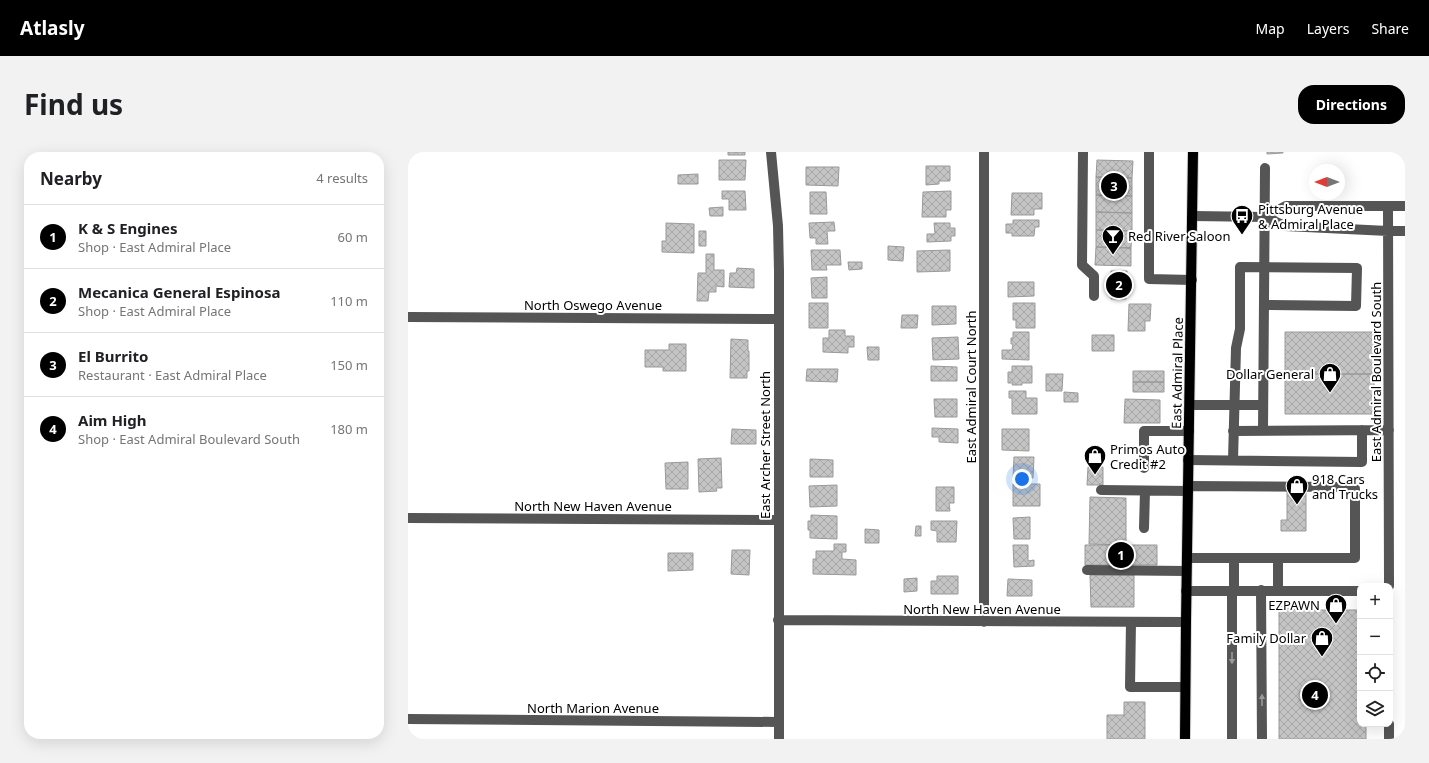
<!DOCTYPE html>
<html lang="en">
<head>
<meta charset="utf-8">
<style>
	body { margin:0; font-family:"Noto Sans",sans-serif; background:#f2f2f2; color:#202124 }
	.controls { position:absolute; right:12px; bottom:12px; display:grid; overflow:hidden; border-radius:8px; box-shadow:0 4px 16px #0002 }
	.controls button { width:36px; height:36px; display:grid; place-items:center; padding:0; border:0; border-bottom:1px solid #e0e0e0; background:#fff; color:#202124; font:20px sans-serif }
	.compass { position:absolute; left:901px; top:12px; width:36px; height:36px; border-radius:50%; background:#fff; box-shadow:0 4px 16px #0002; rotate:270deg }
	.you { position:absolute; left:614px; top:327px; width:14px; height:14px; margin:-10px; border:3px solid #fff; border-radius:50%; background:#1a73e8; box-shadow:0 0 0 6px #1a73e833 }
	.badge { display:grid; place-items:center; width:26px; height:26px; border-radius:50%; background:#000; color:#fff; font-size:13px; font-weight:700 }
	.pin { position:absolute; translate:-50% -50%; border:2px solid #fff; box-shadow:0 1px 4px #0006 }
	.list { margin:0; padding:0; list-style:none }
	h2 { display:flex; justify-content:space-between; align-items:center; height:52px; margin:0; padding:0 16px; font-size:17px }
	h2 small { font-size:13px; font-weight:400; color:#757577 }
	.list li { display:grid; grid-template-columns:26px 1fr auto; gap:12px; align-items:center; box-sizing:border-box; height:64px; padding:0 16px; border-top:1px solid #e0e0e0 }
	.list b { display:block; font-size:15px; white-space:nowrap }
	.list p { margin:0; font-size:13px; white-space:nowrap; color:#757577 }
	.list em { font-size:13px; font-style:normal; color:#757577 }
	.icon { flex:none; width:22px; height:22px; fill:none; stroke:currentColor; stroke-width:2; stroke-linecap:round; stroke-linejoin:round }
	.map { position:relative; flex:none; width:997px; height:587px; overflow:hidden; border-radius:16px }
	header { display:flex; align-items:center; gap:24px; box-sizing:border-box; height:56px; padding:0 20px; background:#000; color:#fff }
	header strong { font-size:19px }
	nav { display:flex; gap:22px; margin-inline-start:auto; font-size:14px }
	.intro { display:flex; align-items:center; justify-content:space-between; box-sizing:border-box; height:96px; padding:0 24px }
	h1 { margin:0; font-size:28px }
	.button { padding:10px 18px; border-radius:16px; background:#000; color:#fff; font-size:14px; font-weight:700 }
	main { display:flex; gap:24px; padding:0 24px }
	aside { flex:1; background:#fff; border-radius:16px; box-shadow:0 4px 16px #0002 }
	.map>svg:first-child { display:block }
	.building { fill:url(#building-cross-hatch); stroke:#999 }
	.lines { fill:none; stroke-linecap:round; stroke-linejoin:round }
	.major-casing { stroke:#dbdbdb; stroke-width:12 }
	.minor { stroke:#555; stroke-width:10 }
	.major { stroke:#000; stroke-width:10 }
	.oneway { fill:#999 }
	.labels { text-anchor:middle; stroke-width:4; stroke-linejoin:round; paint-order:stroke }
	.poi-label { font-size:13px; fill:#000; stroke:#fff; text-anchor:start }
	.street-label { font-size:13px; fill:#000; stroke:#fff }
</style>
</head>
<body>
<header>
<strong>Atlasly</strong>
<nav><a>Map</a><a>Layers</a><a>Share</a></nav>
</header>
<div class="intro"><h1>Find us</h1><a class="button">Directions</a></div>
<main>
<aside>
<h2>Nearby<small>4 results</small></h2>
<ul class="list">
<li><span class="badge">1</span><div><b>K &amp; S Engines</b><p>Shop · East Admiral Place</p></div><em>60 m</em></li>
<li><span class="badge">2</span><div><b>Mecanica General Espinosa</b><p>Shop · East Admiral Place</p></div><em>110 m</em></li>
<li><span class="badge">3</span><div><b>El Burrito</b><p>Restaurant · East Admiral Place</p></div><em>150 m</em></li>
<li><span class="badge">4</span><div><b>Aim High</b><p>Shop · East Admiral Boulevard South</p></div><em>180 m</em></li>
</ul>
</aside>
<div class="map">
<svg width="997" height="587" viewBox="0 0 997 587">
	<defs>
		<pattern id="building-cross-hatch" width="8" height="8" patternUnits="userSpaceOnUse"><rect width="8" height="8" fill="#c4c4c4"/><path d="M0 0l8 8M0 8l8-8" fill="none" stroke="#a7a7a7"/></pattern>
	</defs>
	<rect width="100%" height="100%" fill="#fff"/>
	<path class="building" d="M 320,0 L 337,0 L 337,3 L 320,3 Z
		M 859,0 L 875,0 L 875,1 L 859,2 Z
		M 311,8 L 338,8 L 337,28 L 311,28 Z
		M 689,8 L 725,9 L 724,26 L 688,25 Z
		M 518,14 L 542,14 L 542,29 L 531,29 L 531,32 L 518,33 Z
		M 398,15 L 431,15 L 430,34 L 398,33 Z
		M 290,22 L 290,32 L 270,32 L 270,23 Z
		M 688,25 L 724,26 L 724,44 L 688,43 Z
		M 314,39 L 337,39 L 338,58 L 321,58 L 321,47 L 314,47 Z
		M 543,39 L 543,58 L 538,58 L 538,65 L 514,65 L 515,40 Z
		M 402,40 L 418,40 L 419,62 L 402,62 Z
		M 604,41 L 634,41 L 634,57 L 626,57 L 626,63 L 603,63 Z
		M 688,43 L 724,44 L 724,61 L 688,60 Z
		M 315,55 L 315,64 L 302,64 L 301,56 Z
		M 688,60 L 724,61 L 724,79 L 688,78 Z
		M 605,68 L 631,68 L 631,75 L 627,75 L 626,84 L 604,84 L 604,81 L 598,81 L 598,72 L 605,72 Z
		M 426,70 L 427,79 L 419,79 L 420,92 L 408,92 L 408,86 L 402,86 L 401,71 Z
		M 258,71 L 286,72 L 286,101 L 254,100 L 254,89 L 258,89 Z
		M 526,71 L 542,71 L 542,76 L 547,76 L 547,84 L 543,84 L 543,89 L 519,90 L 519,82 L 527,82 Z
		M 688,78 L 724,79 L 723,96 L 688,95 Z
		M 291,79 L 298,79 L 298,94 L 291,94 Z
		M 480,94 L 496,95 L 495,109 L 480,108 Z
		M 688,95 L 723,96 L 723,114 L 687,113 Z
		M 403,98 L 432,98 L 433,113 L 418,113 L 419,118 L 404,118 Z
		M 542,98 L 542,119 L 509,120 L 509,99 Z
		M 298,102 L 306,102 L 306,118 L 316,118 L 316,135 L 308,134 L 308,140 L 301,140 L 300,149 L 289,149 L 290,121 L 298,121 Z
		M 440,110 L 454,110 L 454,117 L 441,118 Z
		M 329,116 L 346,117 L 346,136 L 321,135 L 322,121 L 328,121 Z
		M 703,119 L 719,119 L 718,147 L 703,147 Z
		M 419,125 L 419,146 L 404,146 L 403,126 Z
		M 600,130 L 626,130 L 626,144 L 600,145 Z
		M 401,151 L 420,151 L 420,176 L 401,176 Z
		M 605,151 L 627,151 L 627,176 L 608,176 L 608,168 L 605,168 Z
		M 721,152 L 743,152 L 742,169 L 737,169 L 737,179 L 720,179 Z
		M 524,154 L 548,154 L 548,172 L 524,173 Z
		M 494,163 L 510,163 L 509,176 L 493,176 Z
		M 421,178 L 437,178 L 437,184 L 446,184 L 446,195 L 440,195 L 440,201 L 415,200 L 415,186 L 421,186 Z
		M 605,180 L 621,180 L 621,208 L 594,207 L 594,198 L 604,198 L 605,192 L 603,192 L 603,186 L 605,186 Z
		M 877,180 L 966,180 L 966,222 L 877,222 Z
		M 684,183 L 706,183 L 706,199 L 684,199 Z
		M 550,185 L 551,207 L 525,208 L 524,186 Z
		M 323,187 L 340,188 L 340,199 L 341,199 L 341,219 L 339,219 L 339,226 L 322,226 Z
		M 261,192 L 278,192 L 278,219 L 255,219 L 255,215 L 237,215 L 237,198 L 261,198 Z
		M 459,195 L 471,195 L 471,208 L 460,208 Z
		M 523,214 L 549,215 L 549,229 L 523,229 Z
		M 604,214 L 624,214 L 624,231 L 614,231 L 614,233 L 604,233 L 605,231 L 600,231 L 600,220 L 604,220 Z
		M 399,217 L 430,217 L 429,230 L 398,229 Z
		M 725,219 L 756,219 L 756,230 L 725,230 Z
		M 638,222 L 655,222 L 654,239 L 638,239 Z
		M 877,222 L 966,222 L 966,262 L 877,262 Z
		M 725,230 L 756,230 L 756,240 L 725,240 Z
		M 601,239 L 618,239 L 618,246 L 629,246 L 629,262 L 604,262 L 604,246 L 601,246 Z
		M 656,240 L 670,241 L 670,250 L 656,250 Z
		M 526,247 L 549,247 L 549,265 L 527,265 Z
		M 717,247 L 752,248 L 752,271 L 716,271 Z
		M 524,276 L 550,277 L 550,291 L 531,290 L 531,285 L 524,285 Z
		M 324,277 L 348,278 L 348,292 L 323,292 Z
		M 594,277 L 621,277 L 621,299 L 594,298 Z
		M 606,305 L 626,305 L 625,326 L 605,326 Z
		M 313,306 L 314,336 L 308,336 L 309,339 L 291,340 L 290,307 Z
		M 402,307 L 425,308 L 425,325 L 402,325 Z
		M 280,310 L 280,337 L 258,337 L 257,311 Z
		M 680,315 L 695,315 L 695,333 L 679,333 Z
		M 605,332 L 632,332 L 632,354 L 605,354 Z
		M 429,333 L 429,354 L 402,355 L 401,334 Z
		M 528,335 L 546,335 L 546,351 L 541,351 L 542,359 L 528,359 Z
		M 879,339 L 898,340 L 898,379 L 873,379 L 873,368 L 879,368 Z
		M 682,345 L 718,346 L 718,393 L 681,392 Z
		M 403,363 L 429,364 L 429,387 L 402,386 L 402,378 L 400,378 L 400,369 L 403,369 Z
		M 622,365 L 622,387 L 606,387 L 605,366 Z
		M 523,369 L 549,369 L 548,390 L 529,390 L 529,379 L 523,378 Z
		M 508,374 L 513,374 L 513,384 L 507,384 Z
		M 457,377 L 471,378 L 471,391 L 457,391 Z
		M 426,392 L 438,392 L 438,400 L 434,400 L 434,407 L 448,408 L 448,423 L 405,422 L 405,407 L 408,407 L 408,399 L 426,399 Z
		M 605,393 L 620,393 L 620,409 L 626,408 L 626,414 L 606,415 Z
		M 677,393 L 749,393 L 749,413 L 677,413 Z
		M 324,398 L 342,398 L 341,423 L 323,422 Z
		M 260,401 L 285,401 L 285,418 L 260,419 Z
		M 682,423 L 726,423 L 726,455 L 683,455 Z
		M 529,424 L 550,424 L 550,442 L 523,442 L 523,429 L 529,429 Z
		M 509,426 L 509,439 L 496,440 L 496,427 Z
		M 600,427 L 624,428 L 624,444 L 599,444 Z
		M 871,454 L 898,454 L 898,458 L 952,458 L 952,572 L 958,572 L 958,587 L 871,587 Z
		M 716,550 L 737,550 L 737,587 L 699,587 L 699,563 L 716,563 Z"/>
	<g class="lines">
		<g class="major-casing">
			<path id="major" d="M 777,587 L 778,470 L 785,0"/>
		</g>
		<path class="minor" d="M 363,0 L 370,74 L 371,119 L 371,587
			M 576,0 L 576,470
			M 675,0 L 674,113 L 686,124 L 686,144
			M 741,0 L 741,127 L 784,128
			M 980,54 L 981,434
			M 785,64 L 857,65 L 877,74 L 980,79 L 997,79
			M 857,65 L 878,54 L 997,54
			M 0,165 L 370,167
			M 782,253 L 855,253
			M 825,279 L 981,278
			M 855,279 L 857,16
			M 780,308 L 954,310 L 954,278
			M 825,308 L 828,196 L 832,177 L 832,115 L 949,116 L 948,154 L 856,153
			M 736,316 L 736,279 L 781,279
			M 693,338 L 780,339
			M 0,366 L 370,368
			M 736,376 L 737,339
			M 779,406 L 947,406 L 947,337 L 938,335 L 780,334
			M 679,418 L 778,419
			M 853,438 L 854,587
			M 870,438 L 870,406
			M 778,439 L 952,439
			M 824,439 L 824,587
			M 826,439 L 826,406
			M 370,468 L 778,470
			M 723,470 L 722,535 L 777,535
			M 0,567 L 371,570
			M 981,572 L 981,587"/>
		<use href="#major" class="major"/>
	</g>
	<defs><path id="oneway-solid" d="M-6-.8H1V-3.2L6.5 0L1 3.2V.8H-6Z"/></defs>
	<g class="oneway">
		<use href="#oneway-solid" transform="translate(824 506) rotate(90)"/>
		<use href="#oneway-solid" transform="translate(854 548) rotate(-90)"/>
	</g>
	<defs>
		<g id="bus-pin" transform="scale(1.15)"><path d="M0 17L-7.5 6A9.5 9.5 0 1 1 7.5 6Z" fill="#000" stroke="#fff"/><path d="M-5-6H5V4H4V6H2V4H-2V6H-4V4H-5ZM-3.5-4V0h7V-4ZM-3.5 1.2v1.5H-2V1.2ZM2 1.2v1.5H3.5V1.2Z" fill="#fff"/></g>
		<g id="bar-pin" transform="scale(1.15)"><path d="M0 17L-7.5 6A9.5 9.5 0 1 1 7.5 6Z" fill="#000" stroke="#fff"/><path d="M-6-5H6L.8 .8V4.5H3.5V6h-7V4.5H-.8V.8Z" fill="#fff"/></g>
		<g id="shop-pin" transform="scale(1.15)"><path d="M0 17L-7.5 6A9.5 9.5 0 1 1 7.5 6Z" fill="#000" stroke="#fff"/><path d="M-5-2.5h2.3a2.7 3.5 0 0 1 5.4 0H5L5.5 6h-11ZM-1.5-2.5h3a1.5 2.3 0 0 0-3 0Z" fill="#fff"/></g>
	</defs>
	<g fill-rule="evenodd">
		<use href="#bus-pin" x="834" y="64"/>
		<use href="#bar-pin" x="705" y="84"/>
		<use href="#shop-pin" x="922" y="222"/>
		<use href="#shop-pin" x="687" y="304"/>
		<use href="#shop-pin" x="889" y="334"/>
		<use href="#shop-pin" x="928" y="453"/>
		<use href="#shop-pin" x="914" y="486"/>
	</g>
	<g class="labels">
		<g class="poi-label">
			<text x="850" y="62">Pittsburg Avenue<tspan x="850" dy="15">&amp; Admiral Place</tspan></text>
			<text x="720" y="89">Red River Saloon</text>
			<text x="906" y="227" text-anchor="end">Dollar General</text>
			<text x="702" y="302">Primos Auto<tspan x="702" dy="15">Credit #2</tspan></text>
			<text x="904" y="332">918 Cars<tspan x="904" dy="15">and Trucks</tspan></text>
			<text x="912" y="458" text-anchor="end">EZPAWN</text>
			<text x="898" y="491" text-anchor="end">Family Dollar</text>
		</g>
		<g class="street-label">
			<text x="185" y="158">North Oswego Avenue</text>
			<text transform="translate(968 220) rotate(-90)" y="5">East Admiral Boulevard South</text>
			<text transform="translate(769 221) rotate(-89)" y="5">East Admiral Place</text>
			<text transform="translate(563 235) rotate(-90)" y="5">East Admiral Court North</text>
			<text transform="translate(357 293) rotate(-90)" y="5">East Archer Street North</text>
			<text x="185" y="359">North New Haven Avenue</text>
			<text x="574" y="462">North New Haven Avenue</text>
			<text x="185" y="561">North Marion Avenue</text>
		</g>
	</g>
</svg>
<div class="controls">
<button>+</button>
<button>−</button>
<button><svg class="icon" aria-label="locate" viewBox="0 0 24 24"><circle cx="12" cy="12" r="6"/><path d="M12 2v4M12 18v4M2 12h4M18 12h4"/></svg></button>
<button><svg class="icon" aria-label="layers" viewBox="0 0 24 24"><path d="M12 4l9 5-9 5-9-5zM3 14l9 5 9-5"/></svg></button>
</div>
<svg class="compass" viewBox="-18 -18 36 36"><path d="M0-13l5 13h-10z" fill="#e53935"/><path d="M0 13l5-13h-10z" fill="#757577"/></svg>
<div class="you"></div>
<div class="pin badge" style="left:713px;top:403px">1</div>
<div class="pin badge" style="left:711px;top:133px">2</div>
<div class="pin badge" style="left:706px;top:34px">3</div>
<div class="pin badge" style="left:907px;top:543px">4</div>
</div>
</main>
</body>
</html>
